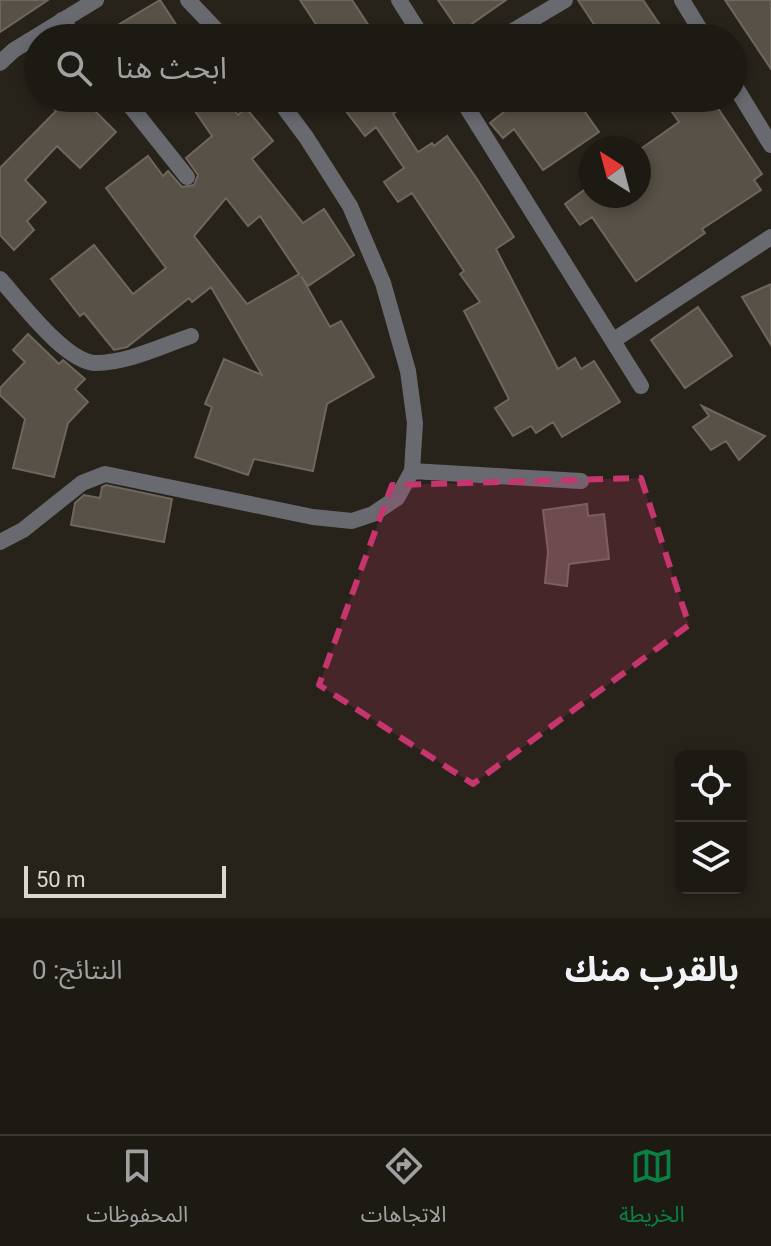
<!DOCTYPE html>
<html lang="ar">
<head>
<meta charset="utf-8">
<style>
	body { margin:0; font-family:Roboto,"Noto Sans Arabic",sans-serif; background:#25231d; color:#f1f3f6; direction:rtl }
	.controls { position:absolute; right:24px; bottom:24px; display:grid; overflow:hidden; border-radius:12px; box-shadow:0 4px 12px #0003 }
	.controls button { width:72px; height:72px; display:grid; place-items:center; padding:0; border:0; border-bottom:2px solid #3b3834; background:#1d1a14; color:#f1f3f6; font:40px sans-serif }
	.compass { position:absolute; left:579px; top:136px; width:72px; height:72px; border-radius:50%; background:#1d1a14; box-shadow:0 4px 12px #0003; rotate:324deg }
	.scale { position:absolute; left:24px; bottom:20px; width:202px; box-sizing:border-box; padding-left:8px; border:4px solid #dbd8d2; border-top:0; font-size:22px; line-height:28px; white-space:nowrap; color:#dbd8d2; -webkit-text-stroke:6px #27221a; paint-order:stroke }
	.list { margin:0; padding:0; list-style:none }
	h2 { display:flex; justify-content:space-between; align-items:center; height:104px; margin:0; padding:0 32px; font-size:34px }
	h2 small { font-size:26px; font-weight:400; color:#a0a1a0 }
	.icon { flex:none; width:44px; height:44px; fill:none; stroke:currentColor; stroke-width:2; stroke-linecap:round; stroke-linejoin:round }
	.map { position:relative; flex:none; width:771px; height:918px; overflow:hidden; direction:ltr }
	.search { position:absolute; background:#1d1a14; box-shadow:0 4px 12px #0003; left:24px; right:24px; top:24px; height:88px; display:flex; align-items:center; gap:20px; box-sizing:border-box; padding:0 28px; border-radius:44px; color:#a0a1a0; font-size:30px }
	.sheet { height:216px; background:#1d1a14 }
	nav { display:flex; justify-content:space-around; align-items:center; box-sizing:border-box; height:112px; border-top:2px solid #3b3834; background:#1d1a14; font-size:22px; color:#a0a1a0 }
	nav a { display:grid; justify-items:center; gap:4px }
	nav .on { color:#0b8043 }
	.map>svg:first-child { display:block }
	.building { fill:#575147; stroke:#6d675d; stroke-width:2; fill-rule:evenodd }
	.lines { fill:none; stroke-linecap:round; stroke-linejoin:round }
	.minor { stroke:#686a6f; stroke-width:16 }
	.tertiary { stroke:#686a6f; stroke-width:16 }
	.marked { fill:#c6356d; fill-opacity:0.2; stroke:#c6356d; stroke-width:6; stroke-dasharray:16 10; stroke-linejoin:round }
</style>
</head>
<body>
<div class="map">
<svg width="771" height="918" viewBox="0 0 771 918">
	<rect width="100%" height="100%" fill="#27221a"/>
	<path class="building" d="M 0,0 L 48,0 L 0,32 Z
		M 160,0 L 177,26 L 156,38 L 96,38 Z
		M 300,0 L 352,0 L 377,38 L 325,38 Z
		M 438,0 L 506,0 L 460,32 Z
		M 578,0 L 643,0 L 662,28 L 647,38 L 603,38 Z
		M 725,0 L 771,0 L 771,69 Z
		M 43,98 L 82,98 L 116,132 L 80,168 L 57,146 L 25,180 L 46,202 L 27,221 L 34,230 L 14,250 L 0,235 L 0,168 L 56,111 Z
		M 186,98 L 226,98 L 238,115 L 246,108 L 273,141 L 252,159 L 303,223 L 324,209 L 354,255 L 308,286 L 301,276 L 330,327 L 341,321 L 374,377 L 327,404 L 313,471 L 254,459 L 248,475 L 195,457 L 212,407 L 205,404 L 224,359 L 262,375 L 211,287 L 192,302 L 189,298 L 127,347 L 114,350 L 84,313 L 80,316 L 51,279 L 94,245 L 133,294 L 166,268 L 106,188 L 148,156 L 163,176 L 168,171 L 182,187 L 194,185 L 198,175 L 186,158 L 212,136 ZM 226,198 L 248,226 L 260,216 L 299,274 L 247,304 L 194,236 Z
		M 336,98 L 414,98 L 393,114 L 418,152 L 432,143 L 434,146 L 447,136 L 477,179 L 514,237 L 496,249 L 558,369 L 575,358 L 581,369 L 594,361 L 620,402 L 562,437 L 553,422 L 536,433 L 531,426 L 513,436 L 495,408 L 509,399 L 464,311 L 480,302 L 460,274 L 464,271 L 412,193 L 398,202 L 384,182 L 404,168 L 376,127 L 365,136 Z
		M 502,98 L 575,98 L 599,132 L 543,170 L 514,129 L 503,138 L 490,123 L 509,108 Z
		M 662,98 L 711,98 L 762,174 L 754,180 L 761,190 L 702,229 L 705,233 L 636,281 L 592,217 L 580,225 L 565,204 L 591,185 L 591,196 L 639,196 L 639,150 L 679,122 Z
		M 771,284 L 771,345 L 742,297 Z
		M 698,307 L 732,356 L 685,388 L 651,340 Z
		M 28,334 L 59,364 L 63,360 L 85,379 L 75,389 L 88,402 L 68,423 L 54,477 L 13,468 L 25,419 L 0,395 L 0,388 L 25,362 L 13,350 Z
		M 702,406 L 737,423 L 765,436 L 739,460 L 726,441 L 711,450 L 693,427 L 709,416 Z
		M 106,485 L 172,499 L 164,542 L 71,525 L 75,503 L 84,495 L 100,498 L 102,487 Z
		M 587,504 L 588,516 L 604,514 L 609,559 L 569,564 L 567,586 L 545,583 L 548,552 L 543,510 Z"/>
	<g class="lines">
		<path class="minor" d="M 188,0 L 224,38
			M 399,0 L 423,38
			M 682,0 L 705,38
			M 62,20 L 76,38
			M 501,38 L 565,0
			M 733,83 L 771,145
			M 124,98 L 187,177
			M 461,98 L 641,386
			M 0,279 C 20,301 66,363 96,363 C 127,363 162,346 191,336
			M 614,340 L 771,237
			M 412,471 L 581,481
			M 0,542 L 23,530 L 82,483 L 105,474 L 313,517 L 352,521 L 373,514 L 397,498 L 412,471 L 415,423 L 408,371 L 383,283 L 350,206 L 306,137 L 277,98"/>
		<path class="tertiary" d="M 0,63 L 14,50 L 96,0"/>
	</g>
	<path class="marked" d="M 641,478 L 689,625 L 473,784 L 319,685 L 392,485 Z"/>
</svg>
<div class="controls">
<button><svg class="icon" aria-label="locate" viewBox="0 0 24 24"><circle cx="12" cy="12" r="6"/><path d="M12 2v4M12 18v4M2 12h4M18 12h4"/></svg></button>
<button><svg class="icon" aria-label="layers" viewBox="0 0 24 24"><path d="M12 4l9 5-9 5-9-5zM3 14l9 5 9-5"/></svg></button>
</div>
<svg class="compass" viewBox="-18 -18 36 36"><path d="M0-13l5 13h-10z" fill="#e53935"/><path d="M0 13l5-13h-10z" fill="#a0a1a0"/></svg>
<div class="scale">50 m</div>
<div class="search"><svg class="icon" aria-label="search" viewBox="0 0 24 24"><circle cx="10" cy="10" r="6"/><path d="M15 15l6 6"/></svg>ابحث هنا</div>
</div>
<section class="sheet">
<h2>بالقرب منك<small>النتائج: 0</small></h2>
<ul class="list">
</ul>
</section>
<nav>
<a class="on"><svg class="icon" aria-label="map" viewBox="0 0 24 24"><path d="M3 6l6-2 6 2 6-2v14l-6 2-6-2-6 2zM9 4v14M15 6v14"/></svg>الخريطة</a>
<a><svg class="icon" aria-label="directions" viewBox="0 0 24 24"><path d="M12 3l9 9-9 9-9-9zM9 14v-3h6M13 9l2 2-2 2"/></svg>الاتجاهات</a>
<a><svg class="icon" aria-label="saved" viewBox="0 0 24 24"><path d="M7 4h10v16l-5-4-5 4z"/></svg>المحفوظات</a>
</nav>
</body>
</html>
